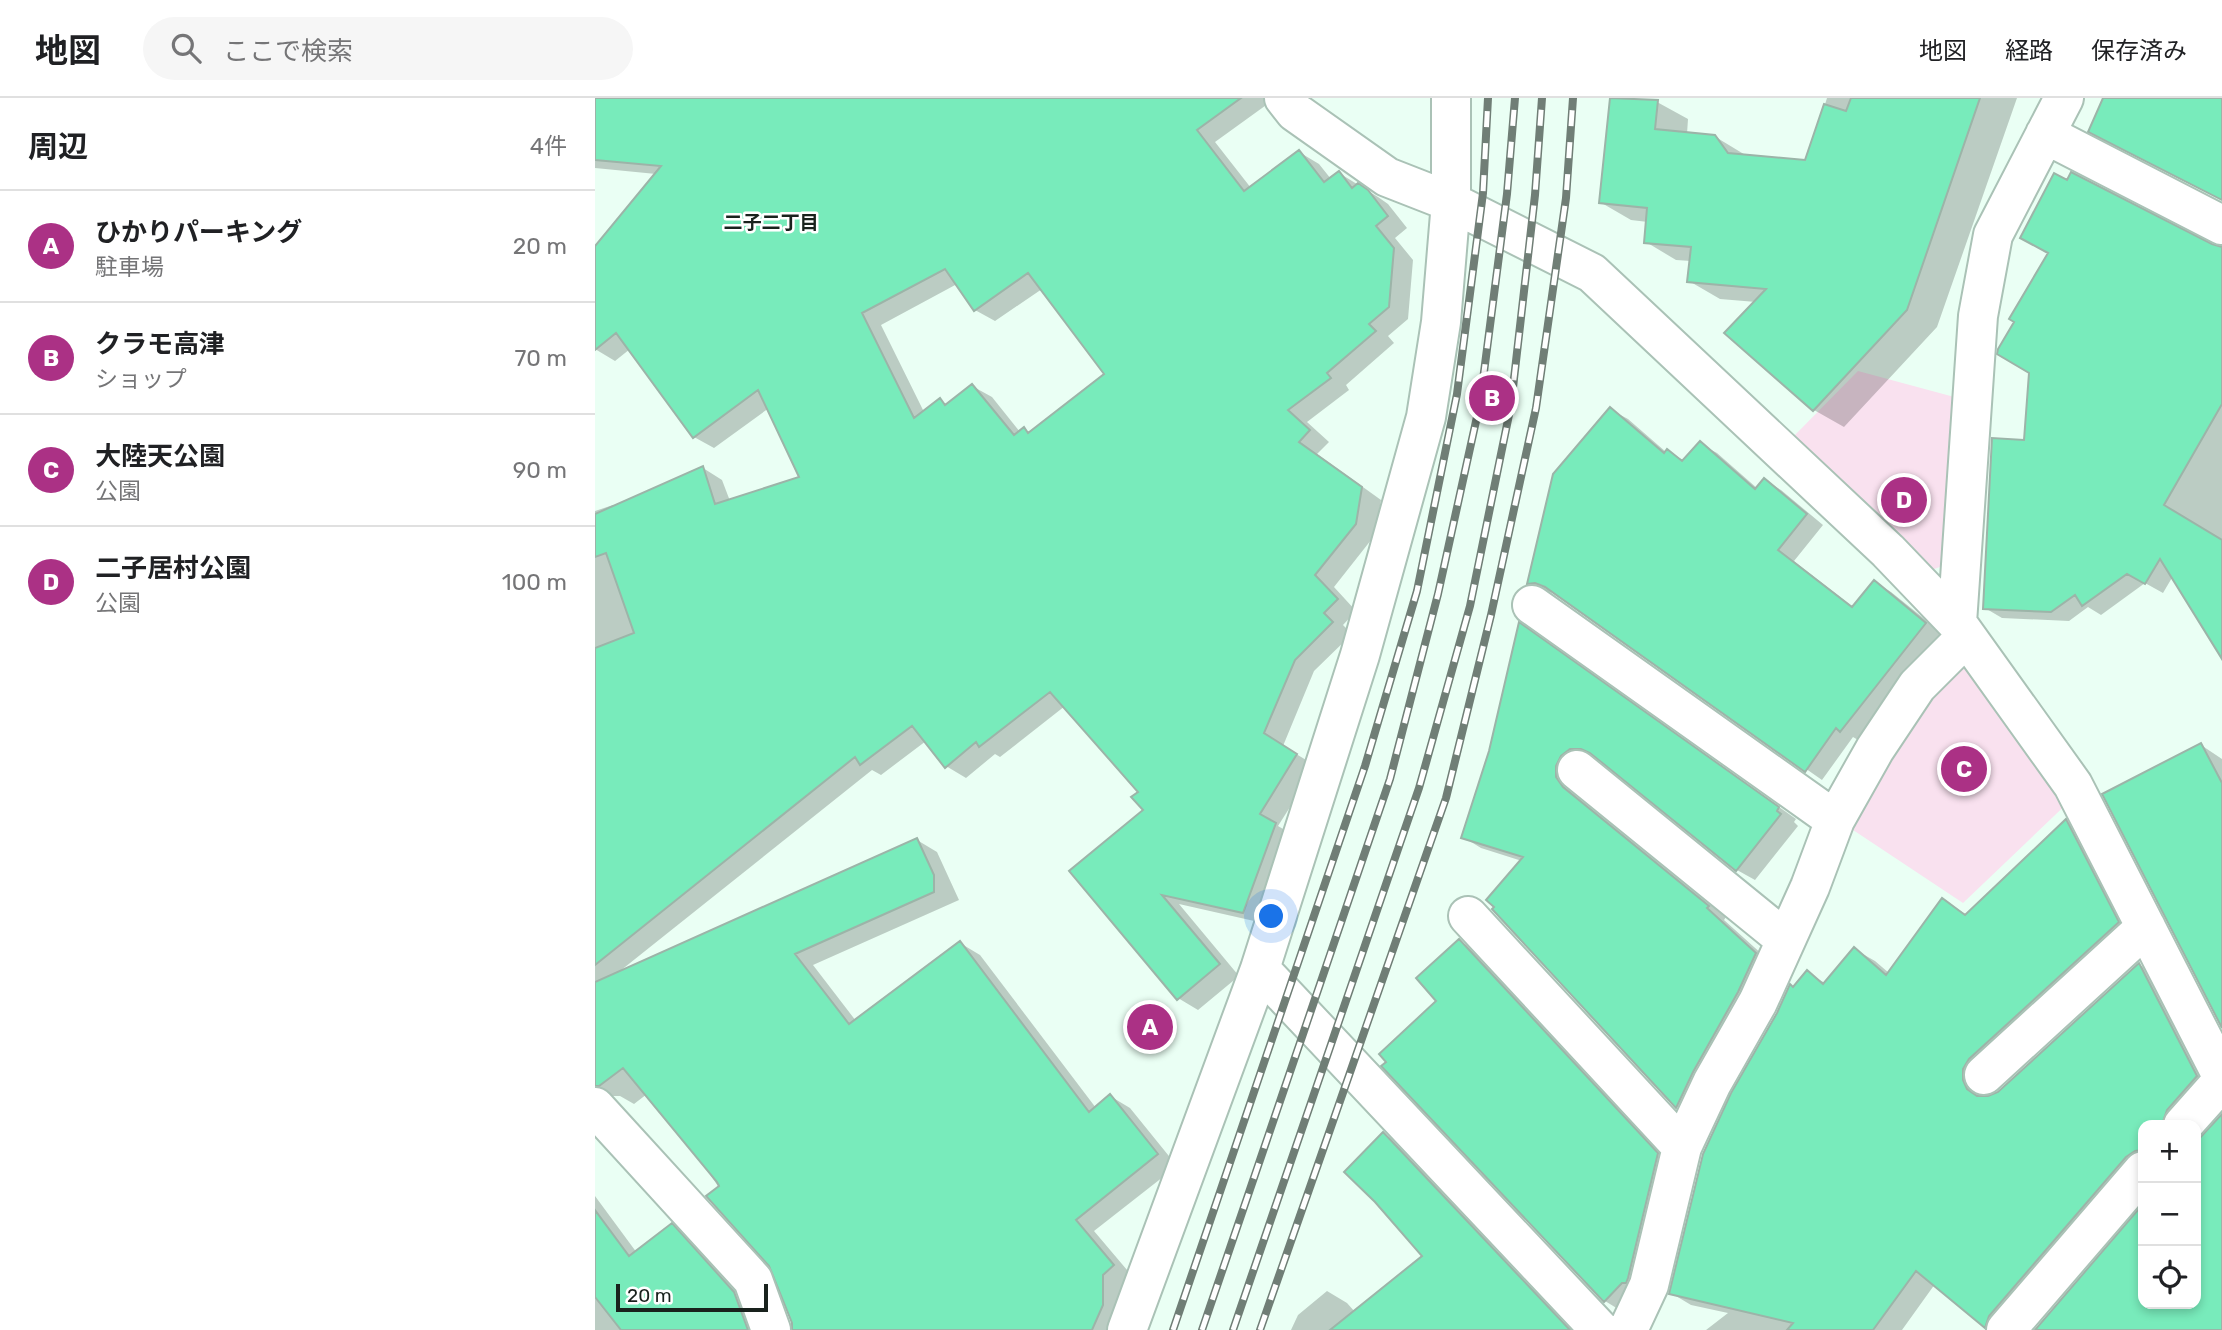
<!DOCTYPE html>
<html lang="ja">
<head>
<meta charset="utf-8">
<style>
	body { margin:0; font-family:Rubik,"Noto Sans JP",sans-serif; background:#f6f6f6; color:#202124 }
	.controls { position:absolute; right:21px; bottom:21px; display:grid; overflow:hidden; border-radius:14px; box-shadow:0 4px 10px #0003 }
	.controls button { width:63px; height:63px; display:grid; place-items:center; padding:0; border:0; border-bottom:2px solid #e0e0e0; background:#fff; color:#202124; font:35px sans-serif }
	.scale { position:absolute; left:21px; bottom:18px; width:152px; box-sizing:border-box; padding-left:7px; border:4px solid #19221d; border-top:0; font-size:19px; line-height:24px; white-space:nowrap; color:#19221d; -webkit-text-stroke:5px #fff; paint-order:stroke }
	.you { position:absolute; left:677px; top:819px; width:24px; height:24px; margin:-18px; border:5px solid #fff; border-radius:50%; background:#1a73e8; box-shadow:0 0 0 10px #1a73e833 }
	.badge { display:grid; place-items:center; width:46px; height:46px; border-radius:50%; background:#ab3185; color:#fff; font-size:23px; font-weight:700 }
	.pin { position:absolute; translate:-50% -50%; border:4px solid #fff; box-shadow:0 2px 7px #0006 }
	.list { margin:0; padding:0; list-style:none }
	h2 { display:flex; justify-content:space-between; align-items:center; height:91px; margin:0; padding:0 28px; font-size:30px }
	h2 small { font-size:23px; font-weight:400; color:#757577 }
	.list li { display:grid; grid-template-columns:46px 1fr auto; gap:21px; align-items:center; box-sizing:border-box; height:112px; padding:0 28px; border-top:2px solid #e0e0e0 }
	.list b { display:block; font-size:26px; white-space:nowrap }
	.list p { margin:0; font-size:23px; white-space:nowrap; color:#757577 }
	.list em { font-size:23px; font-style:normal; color:#757577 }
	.icon { flex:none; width:38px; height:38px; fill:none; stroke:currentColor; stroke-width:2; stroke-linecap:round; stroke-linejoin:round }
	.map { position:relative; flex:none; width:1627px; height:1232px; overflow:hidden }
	header { display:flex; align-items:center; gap:42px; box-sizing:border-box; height:98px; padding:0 35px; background:#fff; border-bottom:2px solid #e0e0e0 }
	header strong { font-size:33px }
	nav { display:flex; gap:38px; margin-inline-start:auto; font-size:24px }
	.search { width:490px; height:63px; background:#f6f6f6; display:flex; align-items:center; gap:18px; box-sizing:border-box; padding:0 24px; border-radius:38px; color:#757577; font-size:26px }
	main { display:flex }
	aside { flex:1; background:#fff }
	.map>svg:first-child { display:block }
	.green { fill:#f9e1ef }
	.shadow { fill:#0003; fill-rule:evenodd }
	.building { fill:#78ebbb; stroke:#9cb4a8; stroke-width:2; fill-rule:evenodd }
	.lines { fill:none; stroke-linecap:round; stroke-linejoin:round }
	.minor-casing { stroke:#aac2b6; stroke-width:42 }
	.minor { stroke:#fff; stroke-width:38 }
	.rail-casing { stroke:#707e76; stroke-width:8 }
	.rail { stroke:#fff; stroke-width:5; stroke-dasharray:16; stroke-linecap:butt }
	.labels { text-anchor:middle; stroke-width:5; stroke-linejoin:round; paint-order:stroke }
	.neighbourhood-label { font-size:19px; font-weight:bold; fill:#19221d; stroke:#fff }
</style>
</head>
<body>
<header>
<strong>地図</strong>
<div class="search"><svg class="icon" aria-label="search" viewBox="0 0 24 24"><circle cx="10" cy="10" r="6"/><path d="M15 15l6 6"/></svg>ここで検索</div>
<nav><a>地図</a><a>経路</a><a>保存済み</a></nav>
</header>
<main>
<aside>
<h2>周辺<small>4件</small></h2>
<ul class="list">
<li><span class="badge">A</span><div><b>ひかりパーキング</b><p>駐車場</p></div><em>20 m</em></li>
<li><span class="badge">B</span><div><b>クラモ高津</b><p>ショップ</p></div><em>70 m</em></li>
<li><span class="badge">C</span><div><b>大陸天公園</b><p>公園</p></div><em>90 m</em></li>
<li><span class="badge">D</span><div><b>二子居村公園</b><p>公園</p></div><em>100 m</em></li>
</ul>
</aside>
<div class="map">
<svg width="1627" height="1232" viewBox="0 0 1627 1232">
	<rect width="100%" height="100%" fill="#eafff4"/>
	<path class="green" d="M 1263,273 L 1363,300 L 1356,465 L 1328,475 L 1198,339 Z
		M 1371,547 L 1480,698 L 1368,805 L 1246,724 Z"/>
	<path class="shadow" d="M 0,0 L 674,0 L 674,5 L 620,44 L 656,90 L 704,54 L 724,66 L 736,81 L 744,75 L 783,99 L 793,106 L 812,130 L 800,140 L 818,162 L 813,221 L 793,238 L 799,245 L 751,287 L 754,292 L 712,324 L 734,344 L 722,356 L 786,402 L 780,437 L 739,489 L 761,513 L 748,527 L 757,536 L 719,573 L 688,648 L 721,668 L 683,728 L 700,738 L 668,825 L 584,806 L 644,878 L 603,912 L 583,900 L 545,694 L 470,608 L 405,659 L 400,656 L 371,680 L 351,668 L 331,643 L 286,677 L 277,672 L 25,873 L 322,742 L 342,754 L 364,802 L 218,867 L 261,923 L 365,845 L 385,857 L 501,1010 L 515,998 L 535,1010 L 582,1068 L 499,1133 L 538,1179 L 521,1232 L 199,1232 L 180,1173 L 100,1054 L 52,996 L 39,1006 L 25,998 L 17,998 L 6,1003 L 0,1012 L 0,413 L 18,407 L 21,409 L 108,370 L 127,382 L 135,403 L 207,380 L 174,310 L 119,350 L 99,339 L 35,251 L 20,263 L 0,251 L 0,150 L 61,76 L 0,70 ZM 362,186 L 380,212 L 400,223 L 447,191 L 511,277 L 436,335 L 429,331 L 425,334 L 397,299 L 377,288 L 353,307 L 345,303 L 329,314 L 286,227 Z
		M 1017,0 L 1062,4 L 1093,21 L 1092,36 L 1119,38 L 1152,58 L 1212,64 L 1232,0 L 1422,0 L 1342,229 L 1249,329 L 1219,312 L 1161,204 L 1125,201 L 1094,183 L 1096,163 L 1081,162 L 1051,144 L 1053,124 L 1036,122 L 1005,104 Z
		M 1617,148 L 1627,150 L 1627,556 L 1578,478 L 1568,495 L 1550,485 L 1506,517 L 1493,509 L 1474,523 L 1407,520 L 1390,510 L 1430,344 Z
		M 1016,312 L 1033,321 L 1071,354 L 1072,353 L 1090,363 L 1105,346 L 1122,355 L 1163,391 L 1170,382 L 1186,392 L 1228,427 L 1199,463 L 1259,510 L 1279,484 L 1296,494 L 1347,535 L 1263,642 L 1258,639 L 1227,682 L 958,494 L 951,495 L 934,485 Z
		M 925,527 L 942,537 L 1201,721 L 1199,724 L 1203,728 L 1160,782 L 1142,772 L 1005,660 L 994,661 L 979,691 L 987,702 L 1131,819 L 1129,822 L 1179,867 L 1100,1019 L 1082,1009 L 899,811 L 927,763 L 886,750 L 868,739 L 895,653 Z
		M 1606,647 L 1627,661 L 1627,926 L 1510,697 Z
		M 1471,723 L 1491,734 L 1543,836 L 1388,995 L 1390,1000 L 1404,995 L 1545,867 L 1565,878 L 1622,990 L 1590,1027 L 1548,1027 L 1548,1074 L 1397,1232 L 1340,1186 L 1307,1232 L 1111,1232 L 1133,1215 L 1096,1207 L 1076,1195 L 1199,890 L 1212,875 L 1230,885 L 1259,851 L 1280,863 L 1294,875 L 1348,802 L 1372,817 Z
		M 864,843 L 883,853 L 1081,1067 L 1028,1214 L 1010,1203 L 789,968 L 844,903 Z
		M 1627,1019 L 1627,1232 L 1442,1232 L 1548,1109 L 1548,1206 L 1601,1206 L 1601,1046 Z
		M 789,1036 L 809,1048 L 982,1232 L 696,1232 L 703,1217 L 732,1193 L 752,1205 L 760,1214 L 829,1158 Z
		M 0,1098 L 42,1155 L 77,1127 L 96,1139 L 158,1207 L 168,1232 L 0,1232 Z"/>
	<path class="building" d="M 0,0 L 646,0 L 602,32 L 649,93 L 704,52 L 729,84 L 744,73 L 757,90 L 763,85 L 773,92 L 793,118 L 781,128 L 799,150 L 794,209 L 774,226 L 781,233 L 732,275 L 736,280 L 693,312 L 715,332 L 704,344 L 767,389 L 761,426 L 720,477 L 743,501 L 729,515 L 738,524 L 700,562 L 669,635 L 702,656 L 665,716 L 681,725 L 648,815 L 567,797 L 625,866 L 582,902 L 474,773 L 548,712 L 536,699 L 543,694 L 455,594 L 384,649 L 381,644 L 350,670 L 317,628 L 265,667 L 260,659 L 0,867 L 0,550 L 39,535 L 11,455 L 0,459 L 0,416 L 108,368 L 120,406 L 204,379 L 163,292 L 98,340 L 21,235 L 0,252 L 0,148 L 66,68 L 0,62 ZM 350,171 L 379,213 L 433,175 L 509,276 L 433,335 L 429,329 L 419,337 L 377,286 L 350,307 L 345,300 L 319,320 L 267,215 Z
		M 1015,0 L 1063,2 L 1060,31 L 1120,37 L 1133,55 L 1210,62 L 1229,6 L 1251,13 L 1256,0 L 1385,0 L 1312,212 L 1218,313 L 1129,235 L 1171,191 L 1092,184 L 1096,149 L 1049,145 L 1052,110 L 1004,105 Z
		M 1508,0 L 1627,0 L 1627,102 L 1493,34 Z
		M 1476,74 L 1617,146 L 1627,149 L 1627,306 L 1569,407 L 1627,442 L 1627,561 L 1565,461 L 1550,486 L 1532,476 L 1487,508 L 1480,497 L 1456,514 L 1388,511 L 1397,340 L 1429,342 L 1434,275 L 1402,256 L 1403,251 L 1419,224 L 1414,221 L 1453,155 L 1425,140 L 1459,75 L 1472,82 Z
		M 1015,309 L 1069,355 L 1072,351 L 1087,363 L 1105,343 L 1160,391 L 1169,380 L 1212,416 L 1183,452 L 1257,509 L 1279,482 L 1331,525 L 1245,634 L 1241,630 L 1210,674 L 950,489 L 940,485 L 932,486 L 958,376 Z
		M 924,524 L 1184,709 L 1182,713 L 1186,716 L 1141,773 L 995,655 L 986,651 L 975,651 L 966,658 L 961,668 L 961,679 L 968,689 L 1114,808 L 1112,810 L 1161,855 L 1143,894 L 1098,974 L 1081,1010 L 897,811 L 899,809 L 891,802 L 928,759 L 866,740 L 894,653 Z
		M 1606,645 L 1627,685 L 1627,930 L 1507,696 Z
		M 1471,721 L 1524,824 L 1374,961 L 1368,971 L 1368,982 L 1372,991 L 1382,998 L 1393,998 L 1403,994 L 1544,865 L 1602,978 L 1572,1012 L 1567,1027 L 1548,1027 L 1548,1052 L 1540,1053 L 1531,1059 L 1394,1218 L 1390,1230 L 1321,1173 L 1278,1232 L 1192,1232 L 1198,1225 L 1074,1196 L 1108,1056 L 1136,995 L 1182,915 L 1195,886 L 1198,889 L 1212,872 L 1228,886 L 1259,849 L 1291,877 L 1347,800 L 1370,817 Z
		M 322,740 L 339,777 L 339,794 L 200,856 L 254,926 L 365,843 L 494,1014 L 515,996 L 563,1056 L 481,1122 L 519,1167 L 508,1177 L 508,1207 L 497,1232 L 197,1232 L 197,1225 L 174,1168 L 111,1098 L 124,1088 L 122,1084 L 28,970 L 4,988 L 0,988 L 0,884 Z
		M 864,841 L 1063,1055 L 1033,1180 L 1031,1185 L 1027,1185 L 1009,1204 L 786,968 L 791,964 L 784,956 L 841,903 L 821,880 Z
		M 1627,1016 L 1627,1232 L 1440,1232 L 1548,1106 L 1548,1206 L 1601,1206 L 1601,1044 Z
		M 788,1034 L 975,1232 L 735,1232 L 827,1158 L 780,1104 L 749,1074 Z
		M 0,1112 L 34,1158 L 77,1125 L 139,1194 L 153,1232 L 26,1232 L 0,1199 Z"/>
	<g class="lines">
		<g class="minor-casing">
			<path id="minor" d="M 689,0 L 700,14 L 792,79 L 856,104 L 997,175 L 1293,453 L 1362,525 L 1478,687 L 1627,978
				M 1450,36 L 1627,127
				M 937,507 L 1240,722
				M 1362,525 L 1383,218 L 1398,137 L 1469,0
				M 982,672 L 1191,842
				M 873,818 L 1087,1049
				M 665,871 L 1005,1232
				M 1389,977 L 1551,829
				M 0,1009 L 158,1182 L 176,1232
				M 1588,1027 L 1627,983
				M 532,1232 L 665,871 L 765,557 L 831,319 L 846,224 L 856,104 L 856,0
				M 1033,1232 L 1054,1187 L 1087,1049 L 1117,985 L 1163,904 L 1215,789 L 1240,722 L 1280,651 L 1322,588 L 1371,539
				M 1411,1232 L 1548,1073"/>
		</g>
		<use href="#minor" class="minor"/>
		<g class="rail-casing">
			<path id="rail" d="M 578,1232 L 770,668 L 822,493 L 862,296 L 888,95 L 893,0
				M 607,1232 L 795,681 L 843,496 L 885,305 L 912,96 L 920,0
				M 638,1232 L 824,690 L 875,508 L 916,307 L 940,97 L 947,0
				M 665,1232 L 851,700 L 896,517 L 941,310 L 971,100 L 978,0"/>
		</g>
		<use href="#rail" class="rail"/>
	</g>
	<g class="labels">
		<g class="neighbourhood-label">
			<text x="176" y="131">二子二丁目</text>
		</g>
	</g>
</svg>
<div class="controls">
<button>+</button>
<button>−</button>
<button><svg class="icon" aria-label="locate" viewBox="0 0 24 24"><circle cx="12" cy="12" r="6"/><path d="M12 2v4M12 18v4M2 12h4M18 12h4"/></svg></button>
</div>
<div class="scale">20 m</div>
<div class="you"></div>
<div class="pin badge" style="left:555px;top:929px">A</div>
<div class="pin badge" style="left:897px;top:300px">B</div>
<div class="pin badge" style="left:1369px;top:671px">C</div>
<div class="pin badge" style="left:1309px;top:402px">D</div>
</div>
</main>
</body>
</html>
